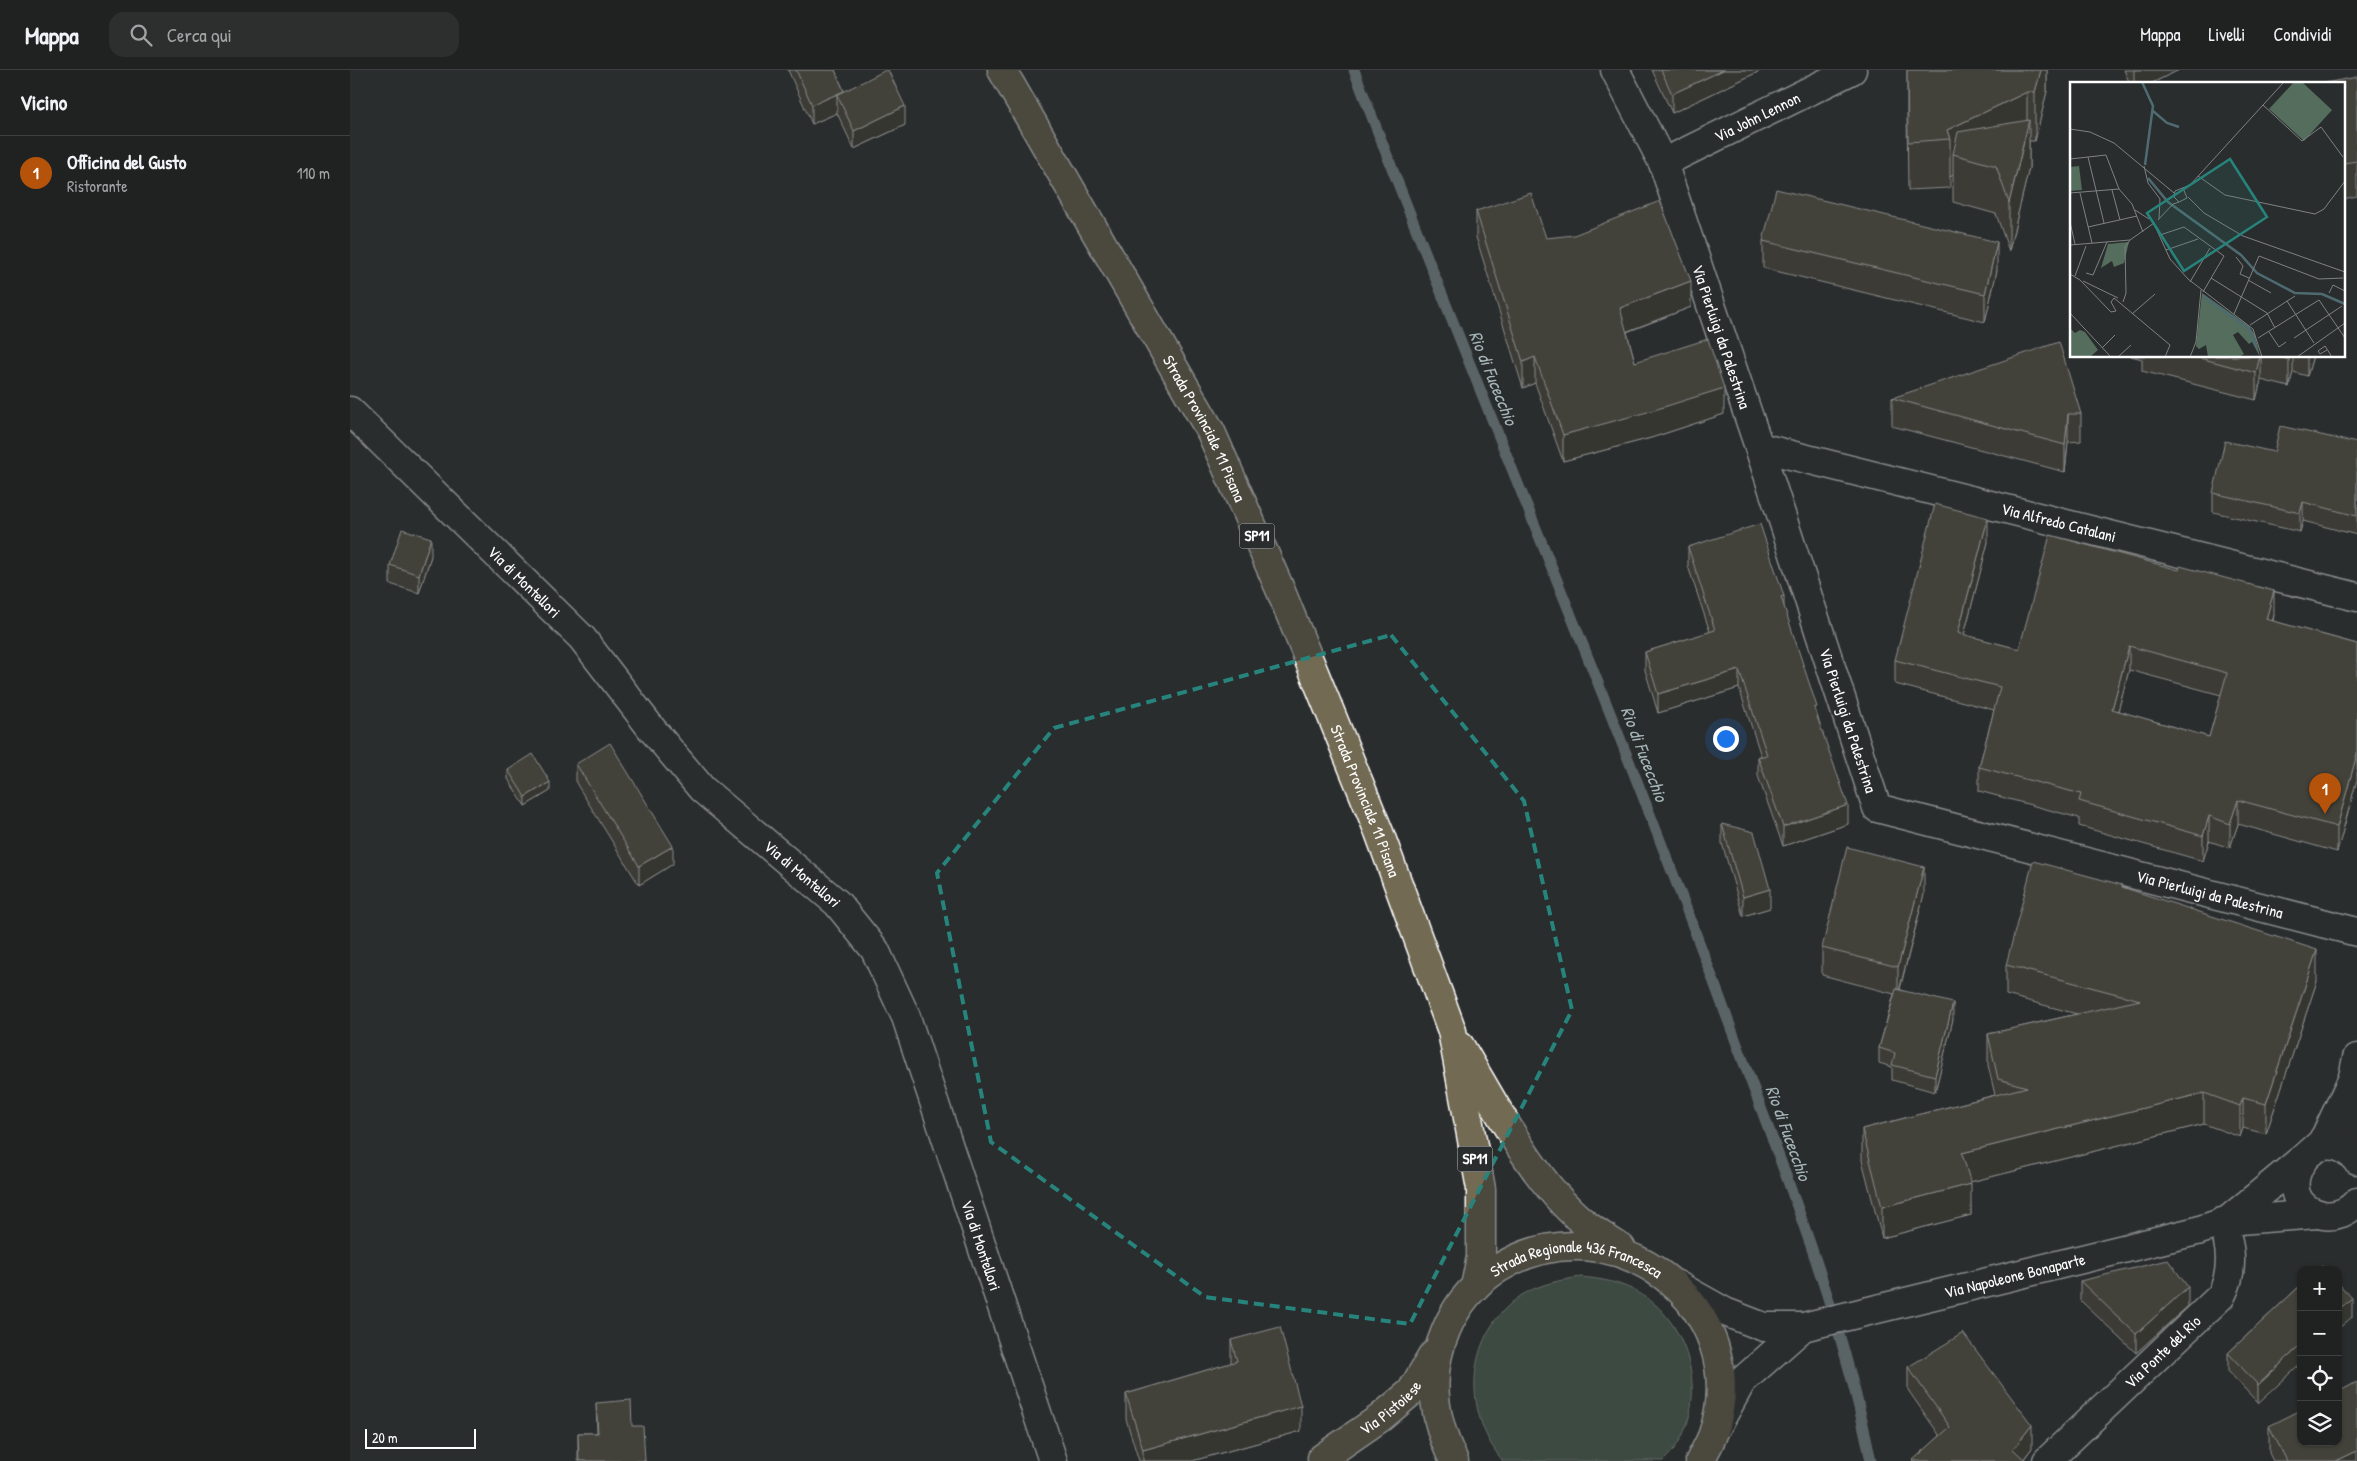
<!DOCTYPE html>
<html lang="it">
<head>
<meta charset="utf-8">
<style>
	body { margin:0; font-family:"Patrick Hand",sans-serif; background:#2d2f2f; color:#f1f3f6 }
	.controls { position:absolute; right:15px; bottom:15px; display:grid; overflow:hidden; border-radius:10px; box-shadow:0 1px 4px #0004 }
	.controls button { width:45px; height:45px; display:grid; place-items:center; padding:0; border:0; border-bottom:1px solid #3d3f40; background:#202222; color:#f1f3f6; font:25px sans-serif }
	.scale { position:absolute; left:15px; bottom:12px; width:111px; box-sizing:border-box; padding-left:5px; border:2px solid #fff; border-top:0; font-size:14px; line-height:18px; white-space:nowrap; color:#fff; -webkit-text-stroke:4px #2a2d2e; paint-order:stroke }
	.you { position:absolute; left:1375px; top:668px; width:18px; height:18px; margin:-12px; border:4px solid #fff; border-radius:50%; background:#1a73e8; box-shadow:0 0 0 8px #1a73e833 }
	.badge { display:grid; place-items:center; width:32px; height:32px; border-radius:50%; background:#b45309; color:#fff; font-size:16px; font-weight:700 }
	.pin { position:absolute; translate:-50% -41px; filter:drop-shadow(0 1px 2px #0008) }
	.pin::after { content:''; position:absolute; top:26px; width:18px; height:15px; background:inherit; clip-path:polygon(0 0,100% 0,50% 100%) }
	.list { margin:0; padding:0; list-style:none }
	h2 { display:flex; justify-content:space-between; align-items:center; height:65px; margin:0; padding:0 20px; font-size:21px }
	h2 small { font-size:16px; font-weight:400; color:#a2a4a5 }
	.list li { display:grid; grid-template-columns:32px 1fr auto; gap:15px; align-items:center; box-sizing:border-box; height:75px; padding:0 20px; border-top:1px solid #3d3f40 }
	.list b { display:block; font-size:19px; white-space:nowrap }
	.list p { margin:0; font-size:16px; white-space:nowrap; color:#a2a4a5 }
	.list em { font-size:16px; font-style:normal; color:#a2a4a5 }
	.icon { flex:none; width:28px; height:28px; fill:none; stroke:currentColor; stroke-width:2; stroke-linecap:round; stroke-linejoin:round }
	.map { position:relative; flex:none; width:2007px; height:1391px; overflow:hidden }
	header { display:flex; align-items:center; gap:30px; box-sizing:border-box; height:70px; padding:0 25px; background:#202222; border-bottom:1px solid #3d3f40 }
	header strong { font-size:24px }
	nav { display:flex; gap:28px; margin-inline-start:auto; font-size:18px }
	.search { width:350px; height:45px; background:#2d2f2f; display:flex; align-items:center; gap:12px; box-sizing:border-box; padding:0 18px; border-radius:15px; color:#a2a4a5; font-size:19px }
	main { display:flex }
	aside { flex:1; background:#202222 }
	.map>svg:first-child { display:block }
	.green { fill:#546d5c; stroke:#aab6ae }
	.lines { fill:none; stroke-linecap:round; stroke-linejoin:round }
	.stream { stroke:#95a6aa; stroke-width:11 }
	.minor-casing { stroke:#fff; stroke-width:31 }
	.major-casing { stroke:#fff; stroke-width:31 }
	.minor { stroke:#2a2d2e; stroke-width:28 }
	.major { stroke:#736b52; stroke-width:28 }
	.wall { fill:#554e40; stroke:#fff; fill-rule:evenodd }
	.shaded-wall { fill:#454034; stroke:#fff }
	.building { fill:#635b4b; stroke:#fff; fill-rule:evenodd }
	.marked { fill:none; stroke:#27847c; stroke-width:4; stroke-dasharray:10 6; stroke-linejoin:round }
	.labels { text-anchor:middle; stroke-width:4; stroke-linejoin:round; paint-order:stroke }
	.shield { fill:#2a2d2e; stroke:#bfc0c0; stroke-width:1 }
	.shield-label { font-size:15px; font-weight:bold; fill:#fff }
	.street-label { font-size:16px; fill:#fff; stroke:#2a2d2e }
	.water-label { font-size:18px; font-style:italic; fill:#a6b5b8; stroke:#2a2d2e }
	.inset-river { fill:none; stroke:#4e6b72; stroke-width:2.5 }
	.inset-road { fill:none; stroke:#7f8182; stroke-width:1 }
	.view { fill:#27847c; fill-opacity:0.15; stroke:#27847c; stroke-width:2.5 }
	.inset-edge { fill:none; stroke:#fff; stroke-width:2.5 }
</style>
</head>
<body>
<header>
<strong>Mappa</strong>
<div class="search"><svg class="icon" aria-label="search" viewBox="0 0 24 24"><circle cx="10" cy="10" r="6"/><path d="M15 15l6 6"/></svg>Cerca qui</div>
<nav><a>Mappa</a><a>Livelli</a><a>Condividi</a></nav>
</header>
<main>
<aside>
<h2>Vicino<small></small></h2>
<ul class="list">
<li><span class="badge">1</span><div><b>Officina del Gusto</b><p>Ristorante</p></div><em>110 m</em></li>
</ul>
</aside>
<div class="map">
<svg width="2007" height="1391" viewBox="0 0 2007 1391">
	<rect width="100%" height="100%" fill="#2a2d2e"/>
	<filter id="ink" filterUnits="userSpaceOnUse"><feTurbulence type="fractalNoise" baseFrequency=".02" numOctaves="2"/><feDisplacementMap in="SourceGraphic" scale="10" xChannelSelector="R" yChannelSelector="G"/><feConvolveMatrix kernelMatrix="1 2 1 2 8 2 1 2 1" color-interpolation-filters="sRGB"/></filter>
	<g filter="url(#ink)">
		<path class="green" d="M 1231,1207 C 1252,1209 1270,1212 1289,1223 C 1345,1254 1363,1346 1313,1391 L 1153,1391 C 1111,1341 1115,1263 1172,1225 C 1190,1214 1210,1210 1231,1207 Z"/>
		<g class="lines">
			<path class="stream" d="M 1004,0 C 1122,309 1253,613 1368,923 C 1424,1076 1489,1231 1521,1391"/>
			<g class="minor-casing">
				<g id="minor">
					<path id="s1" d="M 1265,0 L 1313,93 L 1409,377 L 1527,738 L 2007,862"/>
					<path id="s2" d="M 1313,93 L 1502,0"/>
					<path id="s3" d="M 0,341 L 232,568 L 301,658 L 352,719 L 487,833 L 525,880 L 556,947 L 703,1391"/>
					<path id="s4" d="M 1409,377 L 2007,527"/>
					<path d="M 1962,1081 L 1971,1073 L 1976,1065 L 2003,1008"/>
					<path d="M 2005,1088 L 2003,1007 L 2007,988"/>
					<path d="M 2007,1090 C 1962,1040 1912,1134 1973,1145 C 1986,1147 1998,1142 2007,1132"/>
					<path d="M 1877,1151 L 1952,1089"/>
					<path id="s5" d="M 1325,1214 L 1375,1242 L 1414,1257 L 1453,1257 L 1847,1161 L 1877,1151 L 1967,1144"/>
					<path d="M 1366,1358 L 1392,1311 L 1453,1257"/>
					<path id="s6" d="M 1697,1391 L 1871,1226 C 1884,1202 1882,1177 1872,1152"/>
				</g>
			</g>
			<g class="major-casing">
				<g id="major">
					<path id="s7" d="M 652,0 L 861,362 L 930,519 L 1029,762 L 1102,961 L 1131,1119 L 1131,1187 L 1125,1217"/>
					<path d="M 1110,976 C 1144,1032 1182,1110 1233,1152 C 1245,1162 1259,1170 1271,1178"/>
					<path id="s8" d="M 972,1388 L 1030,1348 L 1061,1322 L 1083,1285"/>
					<path id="s9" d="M 1104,1391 C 1083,1349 1077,1304 1096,1260 C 1107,1234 1126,1212 1149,1198 C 1262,1128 1406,1236 1363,1364 C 1360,1373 1354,1382 1350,1391"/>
				</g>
			</g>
			<use href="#minor" class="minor"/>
			<use href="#major" class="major"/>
		</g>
		<path class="wall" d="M 438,0 L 485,0 L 494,21 L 555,55 L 504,79 L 487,43 L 462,54 Z
			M 1302,0 L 1412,0 L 1322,43 Z
			M 1557,0 L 1697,0 L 1697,21 L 1685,71 L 1679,71 L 1679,98 L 1659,181 L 1646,144 L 1603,132 L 1603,105 L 1600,107 L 1600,118 L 1558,120 L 1557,43 Z
			M 1774,0 L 1829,0 L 1800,14 L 1780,14 Z
			M 2007,7 L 2007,126 L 1993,129 L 1993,14 Z
			M 1126,141 L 1196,168 L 1341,237 L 1277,262 L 1285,292 L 1374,344 L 1301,368 L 1213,391 L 1185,313 L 1173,318 L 1126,167 Z
			M 1413,171 L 1647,200 L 1635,252 L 1413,198 Z
			M 1781,286 L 1963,286 L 1957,306 L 1943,302 L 1939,317 L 1911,310 L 1906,330 L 1792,301 L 1792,289 Z
			M 1542,328 L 1731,344 L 1731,371 L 1718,372 L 1715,402 L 1542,356 Z
			M 2007,373 L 2007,465 L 1953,451 L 1950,462 L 1863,442 L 1863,423 L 1924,382 Z
			M 1638,472 L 1614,565 L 1669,579 L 1924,545 L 1923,551 L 2007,574 L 2007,709 L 1987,782 L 1888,754 L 1880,778 L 1859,771 L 1853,791 L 1729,756 L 1729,748 L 1629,721 L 1629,697 L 1644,640 L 1545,614 L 1545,590 ZM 1779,600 L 1871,625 L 1859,667 L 1768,641 Z
			M 1338,477 L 1434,537 L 1467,645 L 1498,754 L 1433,776 L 1408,706 L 1408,687 L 1411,686 L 1389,618 L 1308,643 L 1295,600 L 1295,582 L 1360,562 L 1338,496 Z
			M 81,486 L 69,523 L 40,514 L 40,495 Z
			M 226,694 L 323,794 L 289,815 L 226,713 Z
			M 158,700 L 200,721 L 175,736 L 158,709 Z
			M 1372,754 L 1420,838 L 1393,846 L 1372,773 Z
			M 1772,817 L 1967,911 L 1916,1064 L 1893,1058 L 1890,1067 L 1854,1054 L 1620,1112 L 1621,1145 L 1532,1168 L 1512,1090 L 1512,1059 L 1645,1025 L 1638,995 L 1638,964 L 1727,944 L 1656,925 L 1656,895 Z
			M 1574,824 L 1550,919 L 1603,949 L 1585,1022 L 1542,1010 L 1542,997 L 1529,993 L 1529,978 L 1544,924 L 1472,905 L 1472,878 Z
			M 1730,1211 L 1838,1236 L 1786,1283 L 1730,1230 Z
			M 1951,1215 L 1908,1333 L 1878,1301 L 1878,1283 Z
			M 881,1270 L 951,1361 L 842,1391 L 789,1391 L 776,1349 L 776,1324 L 881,1293 Z
			M 1558,1297 L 1682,1378 L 1674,1389 L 1676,1391 L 1563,1391 L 1590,1366 L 1558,1320 Z
			M 246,1333 L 282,1356 L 295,1391 L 228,1391 L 228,1363 L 247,1363 Z
			M 1919,1356 L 2007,1391 L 1923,1391 L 1919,1383 Z"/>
		<path class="shaded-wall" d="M 1373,0 L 1412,0 L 1322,43 L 1322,24 Z
			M 1691,0 L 1697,0 L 1697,21 L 1685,71 L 1685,22 Z
			M 1784,0 L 1829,0 L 1800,14 L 1784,14 Z
			M 494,21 L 487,25 L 487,43 L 462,54 L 462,35 Z
			M 1677,22 L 1677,56 L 1679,50 L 1679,98 L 1659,181 L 1659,133 L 1674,72 L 1603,84 L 1603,105 L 1600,107 L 1600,69 L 1597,60 Z
			M 555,36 L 555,55 L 504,79 L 504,61 Z
			M 1647,172 L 1647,200 L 1635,252 L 1635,224 Z
			M 1341,211 L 1341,237 L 1270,264 L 1270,238 Z
			M 1910,286 L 1911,286 L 1911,310 L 1906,330 L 1906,303 Z
			M 1940,286 L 1943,286 L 1943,302 L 1939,317 L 1939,290 Z
			M 1957,286 L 1963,286 L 1957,306 Z
			M 1185,287 L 1185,313 L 1173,318 L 1173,292 Z
			M 1374,318 L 1374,344 L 1301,368 L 1213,391 L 1213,365 Z
			M 1718,344 L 1718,372 L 1715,402 L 1715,375 Z
			M 1953,432 L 1953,451 L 1950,462 L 1950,443 Z
			M 1638,448 L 1638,472 L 1608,588 L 1608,563 Z
			M 81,468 L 81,486 L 69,523 L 69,505 Z
			M 1924,521 L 1924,545 L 1916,573 L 1916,549 Z
			M 1434,526 L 1434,544 L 1431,527 Z
			M 1779,576 L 1779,600 L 1762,663 L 1762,639 Z
			M 1389,600 L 1389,618 L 1308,643 L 1308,624 Z
			M 2007,684 L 2007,709 L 1987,782 L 1987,757 Z
			M 200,712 L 200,721 L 175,736 L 175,727 Z
			M 1888,730 L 1888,754 L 1880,778 L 1880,754 Z
			M 1498,735 L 1498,754 L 1433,776 L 1433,757 Z
			M 1859,746 L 1859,771 L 1853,791 L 1853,766 Z
			M 323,776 L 323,794 L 289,815 L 289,796 Z
			M 1574,797 L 1574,824 L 1548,925 L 1548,897 Z
			M 1420,819 L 1420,838 L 1393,846 L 1393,827 Z
			M 1967,880 L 1967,911 L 1916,1064 L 1916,1034 Z
			M 1603,933 L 1603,949 L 1585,1022 L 1585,1006 Z
			M 1854,1023 L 1854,1054 L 1612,1114 L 1612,1083 Z
			M 1893,1028 L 1893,1058 L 1890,1067 L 1890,1036 Z
			M 1621,1114 L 1621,1145 L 1532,1168 L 1532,1137 Z
			M 1838,1217 L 1838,1236 L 1786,1283 L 1786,1264 Z
			M 2002,1228 L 2002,1247 L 1988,1259 L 1988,1240 Z
			M 1951,1275 L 1951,1294 L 1908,1333 L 1908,1315 Z
			M 951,1336 L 951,1361 L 842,1391 L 793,1391 L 793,1380 Z
			M 1682,1355 L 1682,1378 L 1672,1391 L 1663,1379 Z
			M 2007,1381 L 2007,1391 L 1986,1391 Z"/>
		<path class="building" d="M 446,0 L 485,0 L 494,21 L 462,35 Z
			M 536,0 L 538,0 L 555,36 L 504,61 L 487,25 Z
			M 1311,0 L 1373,0 L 1322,24 Z
			M 1557,0 L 1691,0 L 1685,22 L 1677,22 L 1597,60 L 1600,69 L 1558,72 Z
			M 2007,7 L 2007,91 L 1993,93 L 1993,14 L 1969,14 Z
			M 1679,50 L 1659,133 L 1646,96 L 1603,84 L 1608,62 Z
			M 1426,119 L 1647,172 L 1635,224 L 1413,171 Z
			M 1181,123 L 1196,168 L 1224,165 L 1310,131 L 1341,211 L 1270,238 L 1285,292 L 1358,269 L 1374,318 L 1301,341 L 1213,365 L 1185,287 L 1173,292 L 1126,141 Z
			M 1709,272 L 1731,344 L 1718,344 L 1715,375 L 1542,328 Z
			M 1842,286 L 1910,286 L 1906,303 Z
			M 1926,286 L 1940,286 L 1939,290 Z
			M 1930,356 L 2007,373 L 2007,446 L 1953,432 L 1950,443 L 1863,423 L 1875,371 L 1924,382 Z
			M 1585,434 L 1638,448 L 1608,563 L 1669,579 L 1700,465 L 1829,500 L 1830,496 L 1924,521 L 1916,549 L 2007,574 L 2007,684 L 1987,757 L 1888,730 L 1880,754 L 1859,746 L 1853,766 L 1729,731 L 1731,724 L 1629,697 L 1650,617 L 1545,590 ZM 1779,576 L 1877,603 L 1859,667 L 1762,639 Z
			M 1410,454 L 1434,526 L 1431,527 L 1467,637 L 1464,638 L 1498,735 L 1433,757 L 1408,687 L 1417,685 L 1389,600 L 1308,624 L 1295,582 L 1365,560 L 1338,477 Z
			M 52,459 L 81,468 L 69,505 L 40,495 Z
			M 260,673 L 323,776 L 289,796 L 226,694 Z
			M 183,684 L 200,712 L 175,727 L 158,700 Z
			M 1372,754 L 1404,762 L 1420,819 L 1393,827 Z
			M 1497,777 L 1574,797 L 1548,897 L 1472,878 Z
			M 1683,791 L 1772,815 L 1772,817 L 1967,880 L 1916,1034 L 1893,1028 L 1890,1036 L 1854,1023 L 1612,1083 L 1621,1114 L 1532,1137 L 1512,1059 L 1677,1017 L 1648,1009 L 1638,964 L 1790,930 L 1656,895 Z
			M 1546,919 L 1603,933 L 1585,1006 L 1542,995 L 1545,983 L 1529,978 Z
			M 1818,1190 L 1838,1217 L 1786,1264 L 1730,1211 Z
			M 1972,1196 L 1976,1200 L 1968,1200 Z
			M 1988,1213 L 2002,1228 L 1988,1240 Z
			M 1951,1215 L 1951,1275 L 1908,1315 L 1878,1283 Z
			M 930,1257 L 951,1336 L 793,1380 L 776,1324 L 887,1291 L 881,1270 Z
			M 1613,1263 L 1682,1355 L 1663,1379 L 1676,1391 L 1564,1391 L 1563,1390 L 1600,1357 L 1558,1297 Z
			M 2007,1312 L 2007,1381 L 1986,1391 L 1937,1391 L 1919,1356 L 1951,1340 L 1951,1372 L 1988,1372 L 1988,1322 Z
			M 281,1330 L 282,1356 L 293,1356 L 295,1391 L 229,1391 L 228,1363 L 248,1363 L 246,1333 Z"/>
	</g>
	<path d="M0 0H2007V1391H0ZM 1041,565 L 1174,731 L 1222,940 L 1060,1254 L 855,1227 L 641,1072 L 587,803 L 704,658 Z" fill="#2a2d2e" fill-opacity=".55" fill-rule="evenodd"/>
	<path class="marked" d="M 1041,565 L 1174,731 L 1222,940 L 1060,1254 L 855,1227 L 641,1072 L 587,803 L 704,658 Z"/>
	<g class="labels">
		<g class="shield">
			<rect x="889.5" y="453.5" width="35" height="25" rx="4"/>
			<rect x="1107.5" y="1076.5" width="35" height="25" rx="4"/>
		</g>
		<g class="shield-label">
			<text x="907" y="471">SP11</text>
			<text x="1125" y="1094">SP11</text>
		</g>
		<g class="street-label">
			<text dy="6" stroke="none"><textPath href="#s2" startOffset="105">Via John Lennon</textPath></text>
			<text dy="6" stroke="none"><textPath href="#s1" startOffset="288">Via Pierluigi da Palestrina</textPath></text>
			<text dy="6" stroke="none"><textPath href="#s7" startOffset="412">Strada Provinciale 11 Pisana</textPath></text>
			<text dy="6" stroke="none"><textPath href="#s4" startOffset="309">Via Alfredo Catalani</textPath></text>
			<text dy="6" stroke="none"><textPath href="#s3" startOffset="244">Via di Montellori</textPath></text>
			<text dy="6" stroke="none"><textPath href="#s1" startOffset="692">Via Pierluigi da Palestrina</textPath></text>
			<text dy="6" stroke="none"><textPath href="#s7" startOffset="818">Strada Provinciale 11 Pisana</textPath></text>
			<text dy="6" stroke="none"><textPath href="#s3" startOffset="649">Via di Montellori</textPath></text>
			<text dy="6" stroke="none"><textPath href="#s1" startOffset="1128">Via Pierluigi da Palestrina</textPath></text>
			<text dy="6" stroke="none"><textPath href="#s3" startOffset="1069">Via di Montellori</textPath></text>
			<text dy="6" stroke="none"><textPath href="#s5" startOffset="356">Via Napoleone Bonaparte</textPath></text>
			<text dy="6" stroke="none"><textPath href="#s9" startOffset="300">Strada Regionale 436 Francesca</textPath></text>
			<text dy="6" stroke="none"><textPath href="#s6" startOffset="159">Via Ponte del Rio</textPath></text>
			<text dy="6" stroke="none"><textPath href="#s8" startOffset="85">Via Pistoiese</textPath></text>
		</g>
		<g class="water-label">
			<text transform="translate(1143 308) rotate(68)" y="6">Rio di Fucecchio</text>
			<text transform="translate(1294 684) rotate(69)" y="6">Rio di Fucecchio</text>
			<text transform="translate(1438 1063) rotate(70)" y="6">Rio di Fucecchio</text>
		</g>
	</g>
	<g transform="translate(1720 12)">
		<rect width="275" height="275" fill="#2a2d2e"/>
		<path d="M 224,0 L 232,0 L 262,28 L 234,59 L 199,27 ZM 9,84 L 12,108 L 0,109 L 0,85 ZM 59,160 L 54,181 L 44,185 L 42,179 L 31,186 L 38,162 ZM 132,211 L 179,244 L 185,253 L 190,275 L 182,260 L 179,262 L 168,250 L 163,253 L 174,272 L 169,275 L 138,275 L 136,263 L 129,267 L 126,264 ZM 0,246 L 5,251 L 10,248 L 15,250 L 28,268 L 20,275 L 0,275 Z" fill="#546d5c"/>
		<path class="inset-river" d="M 72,0 L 83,24 L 75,83M 83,29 L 97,41 L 109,45M 78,96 L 98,120 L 171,173 L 187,191 L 225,211 L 252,212 L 275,222M 134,215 L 178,246 L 186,264"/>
		<path class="inset-road" d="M 193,23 L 232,59 L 251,45 L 273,75M 0,47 L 20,50 L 44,61 L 104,111M 18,75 L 34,141M 0,77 L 36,73 L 49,107 L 62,122 L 73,150M 74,84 L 78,101 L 90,117 L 89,137M 128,94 L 155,113 L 245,132 L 254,127 L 275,99M 113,106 L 117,116 L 109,120 L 104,115 L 105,109 L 120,103 L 214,0M 42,108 L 50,138M 0,111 L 49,107M 10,111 L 22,161M 118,115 L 134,131 L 173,154 L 275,190M 65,128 L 79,137M 88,138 L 103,122 L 109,120M 0,140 L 5,162M 85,144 L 100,177 L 118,197 L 183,247 L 192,275M 18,145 L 67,134M 90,153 L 114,145 L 154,174 L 133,210M 0,163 L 60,158 L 84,141M 96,168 L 128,157M 166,175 L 173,184 L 170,192 L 179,196M 16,191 L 23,193 L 37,160M 0,192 L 10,198 L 41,230 L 46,229 L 41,220 L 44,216 L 100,263 L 95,275M 5,194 L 16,164M 141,196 L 197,231 L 205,246M 178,198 L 201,211M 13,199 L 48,216M 120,200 L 140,166M 259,211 L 263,203 L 275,209M 217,219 L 244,261M 53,220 L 56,211 L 55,165 L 60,158M 0,231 L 41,275M 62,232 L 85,212M 164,232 L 189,174 L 249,197 L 273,196M 180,243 L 225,214M 199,250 L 209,265 L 216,260M 188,256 L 249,218 L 275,256M 224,256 L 272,224M 32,266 L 45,253M 257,268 L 250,272 L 248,269 L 255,264 L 262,275M 48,275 L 61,263M 120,275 L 126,260 L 131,208M 227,275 L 275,241"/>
		<path class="view" d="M 160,77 L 197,135 L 114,189 L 77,131 Z"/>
		<rect width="275" height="275" class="inset-edge"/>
	</g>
</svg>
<div class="controls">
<button>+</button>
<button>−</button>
<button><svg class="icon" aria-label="locate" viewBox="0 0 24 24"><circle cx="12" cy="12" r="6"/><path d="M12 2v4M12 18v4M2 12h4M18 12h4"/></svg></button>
<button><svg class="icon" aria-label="layers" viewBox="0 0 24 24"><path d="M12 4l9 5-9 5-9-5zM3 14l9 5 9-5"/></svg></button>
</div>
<div class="scale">20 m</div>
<div class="you"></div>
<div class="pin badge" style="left:1975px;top:744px">1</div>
</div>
</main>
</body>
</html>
